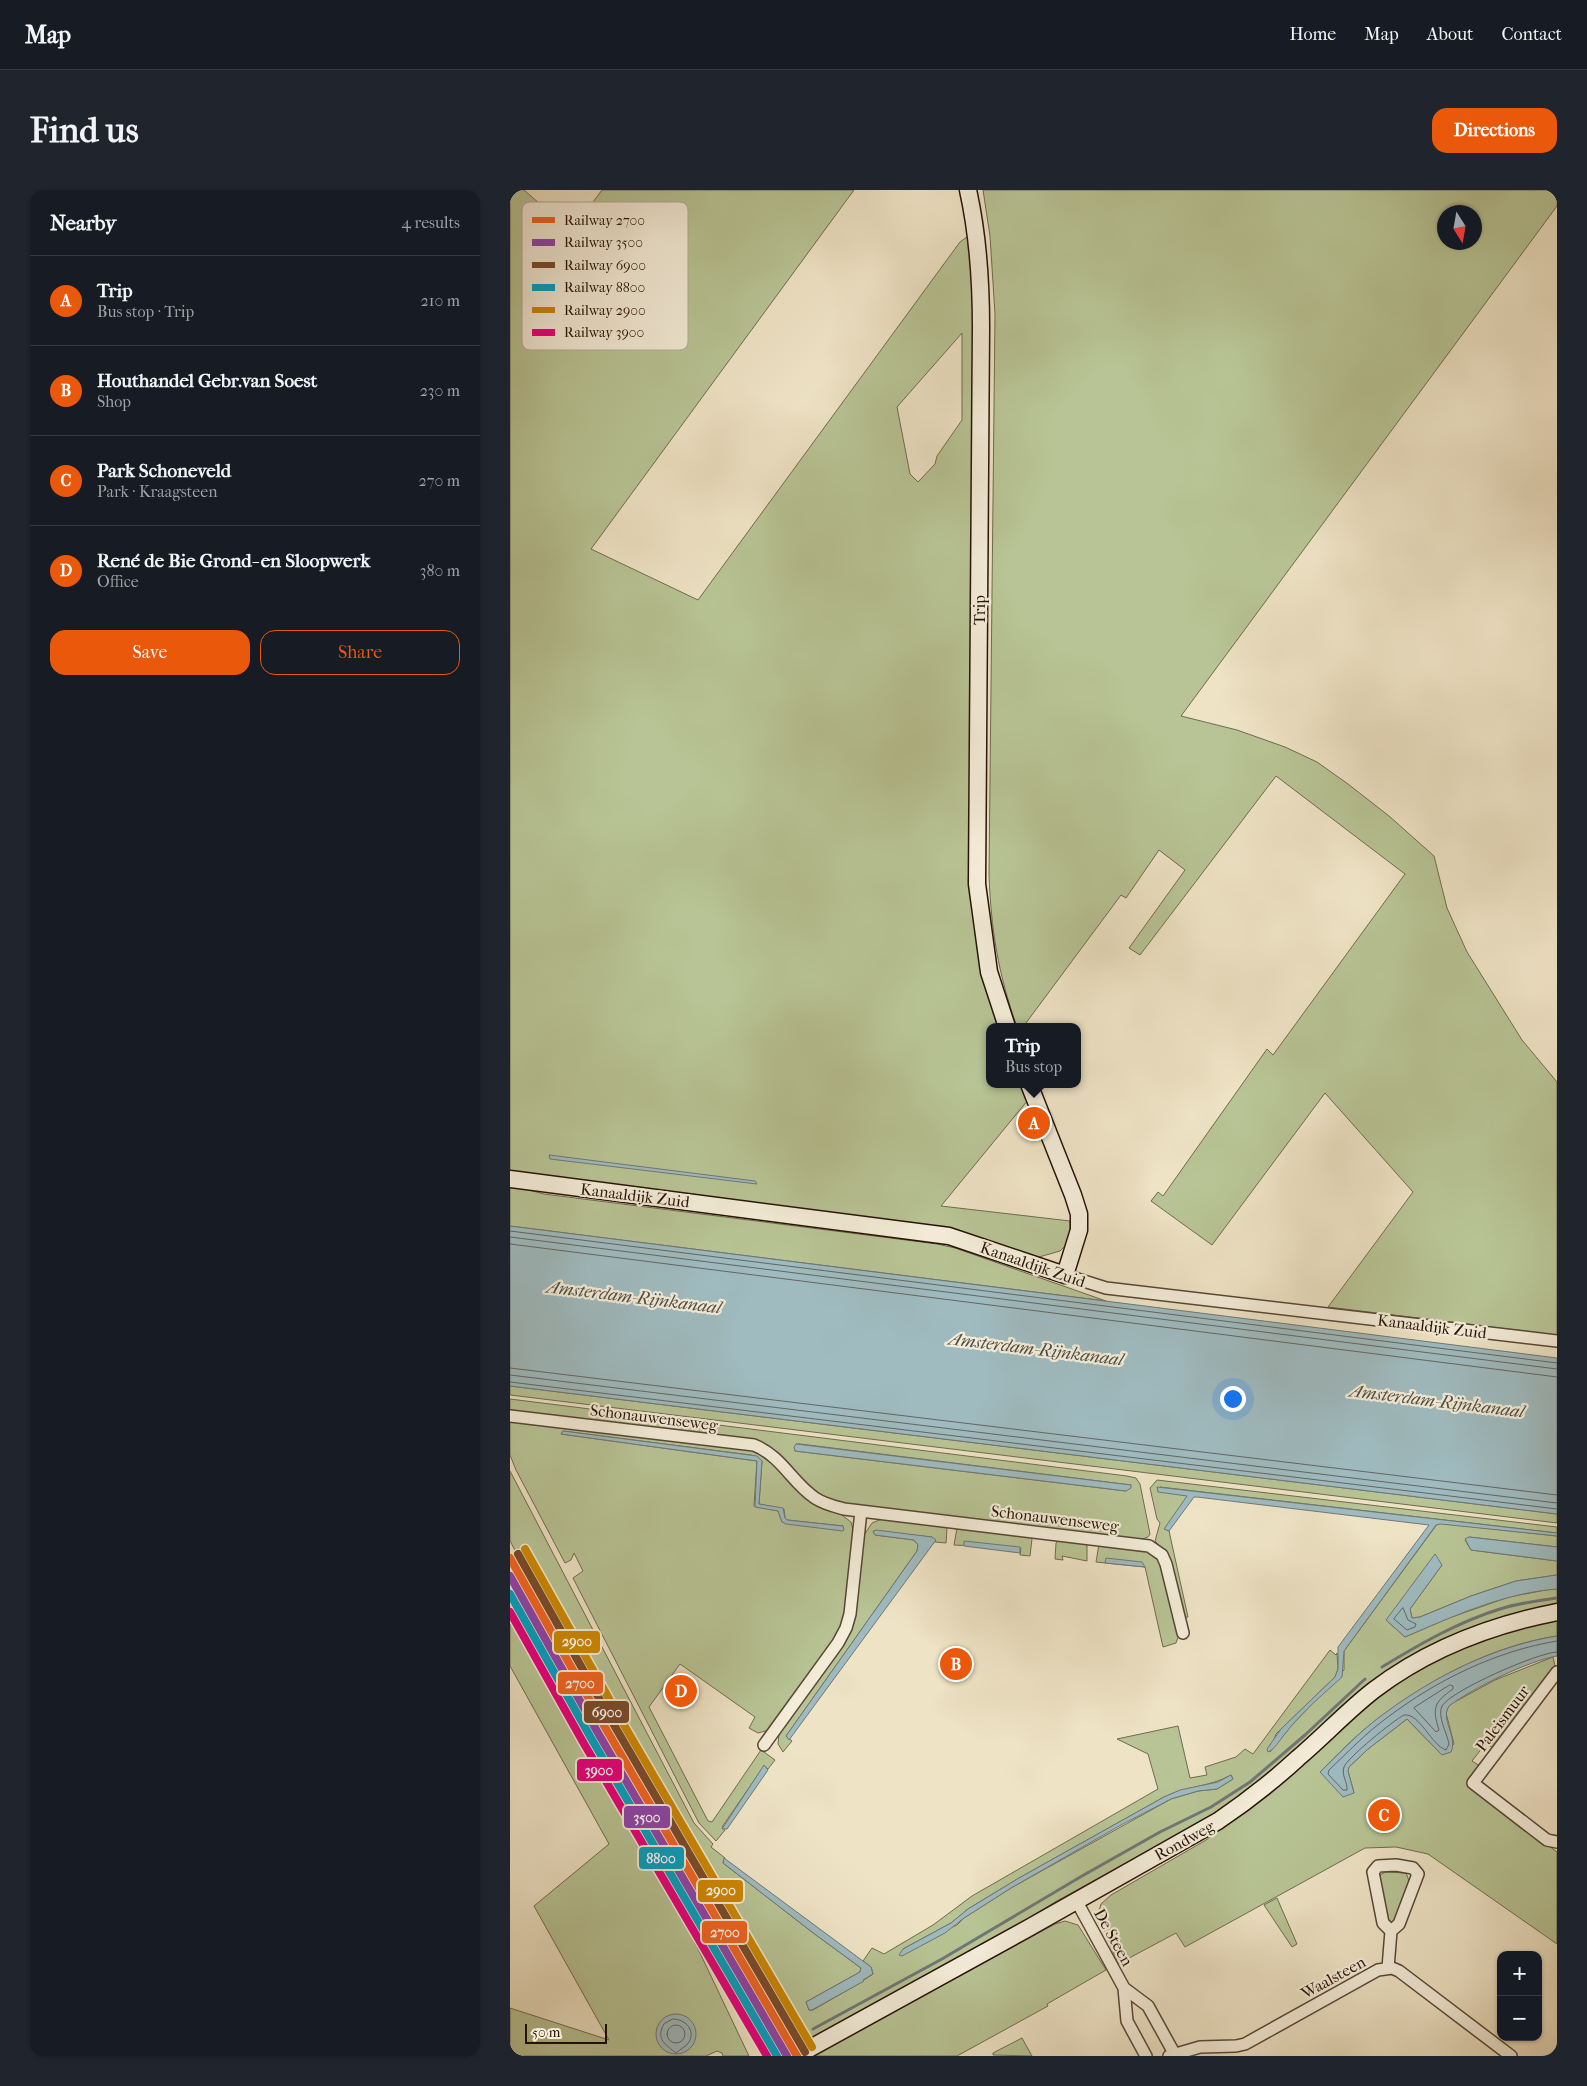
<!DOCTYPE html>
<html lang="en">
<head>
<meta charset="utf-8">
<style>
	body { margin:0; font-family:"IM FELL French Canon",serif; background:#20242c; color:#f1f3f6 }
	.controls { position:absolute; right:15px; bottom:15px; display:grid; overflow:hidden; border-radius:10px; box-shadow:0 1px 4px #0004 }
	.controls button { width:45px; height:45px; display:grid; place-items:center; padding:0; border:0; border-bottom:1px solid #363941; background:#171b24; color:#f1f3f6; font:25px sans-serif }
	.compass { position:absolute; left:927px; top:15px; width:45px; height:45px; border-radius:50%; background:#171b24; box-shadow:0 1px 4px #0004; rotate:169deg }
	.scale { position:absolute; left:15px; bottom:12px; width:82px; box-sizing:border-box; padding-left:5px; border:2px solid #261206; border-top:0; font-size:14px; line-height:18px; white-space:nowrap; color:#261206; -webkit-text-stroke:4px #f4edd9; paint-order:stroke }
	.you { position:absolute; left:722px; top:1208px; width:18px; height:18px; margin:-12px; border:4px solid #fff; border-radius:50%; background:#1a73e8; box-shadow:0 0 0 8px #1a73e833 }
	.badge { display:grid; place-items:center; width:32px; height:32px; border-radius:50%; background:#ea580c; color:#fff; font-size:16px; font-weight:700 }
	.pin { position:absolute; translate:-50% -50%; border:2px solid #fff; box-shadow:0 1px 5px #0006 }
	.popup { position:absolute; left:476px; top:833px; width:95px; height:65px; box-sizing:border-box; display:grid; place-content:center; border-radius:10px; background:#171b24; filter:drop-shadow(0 1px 4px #0005); font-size:16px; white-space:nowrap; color:#9ea1a6 }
	.popup b { font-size:19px; color:#f1f3f6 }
	.popup::after { content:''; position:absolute; left:50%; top:100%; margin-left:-10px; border:10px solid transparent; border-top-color:#171b24 }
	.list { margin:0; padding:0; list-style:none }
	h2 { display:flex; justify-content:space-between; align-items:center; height:65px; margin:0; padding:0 20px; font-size:21px }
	h2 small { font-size:16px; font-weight:400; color:#9ea1a6 }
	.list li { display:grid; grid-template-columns:32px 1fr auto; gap:15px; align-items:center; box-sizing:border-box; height:90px; padding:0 20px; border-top:1px solid #363941 }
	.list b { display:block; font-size:19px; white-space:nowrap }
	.list p { margin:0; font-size:16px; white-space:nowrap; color:#9ea1a6 }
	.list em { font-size:16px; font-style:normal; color:#9ea1a6 }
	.actions { display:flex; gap:10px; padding:15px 20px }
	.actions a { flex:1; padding:11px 0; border:1px solid #ea580c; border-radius:15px; text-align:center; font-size:18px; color:#ea580c }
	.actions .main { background:#ea580c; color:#fff }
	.map { position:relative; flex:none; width:1047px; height:1866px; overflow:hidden; border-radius:15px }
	header { display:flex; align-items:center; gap:30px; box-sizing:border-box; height:70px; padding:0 25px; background:#171b24; border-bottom:1px solid #363941 }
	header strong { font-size:24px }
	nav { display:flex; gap:28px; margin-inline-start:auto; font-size:18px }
	.intro { display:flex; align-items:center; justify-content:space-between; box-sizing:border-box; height:120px; padding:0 30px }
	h1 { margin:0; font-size:35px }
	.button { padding:12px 22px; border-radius:15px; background:#ea580c; color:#fff; font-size:18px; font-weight:700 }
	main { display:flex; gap:30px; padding:0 30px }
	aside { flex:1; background:#171b24; border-radius:15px; box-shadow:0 1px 4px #0004 }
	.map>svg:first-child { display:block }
	.green { fill:#b8c495; stroke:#6f6b4e; fill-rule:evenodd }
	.water { fill:#9fbbc0; stroke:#6f7776 }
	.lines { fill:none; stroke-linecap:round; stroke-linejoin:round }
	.shore { stroke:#626663; stroke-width:1 }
	.stream { stroke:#6f7776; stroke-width:3 }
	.street-casing { stroke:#584636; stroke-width:14 }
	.secondary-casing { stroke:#261206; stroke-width:19 }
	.street { stroke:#f4edd9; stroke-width:11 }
	.secondary { stroke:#f4edd9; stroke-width:16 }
	.rail-1-casing { stroke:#f4edd9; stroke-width:11 }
	.rail-2-casing { stroke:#f4edd9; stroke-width:11 }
	.rail-3-casing { stroke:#f4edd9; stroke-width:11 }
	.rail-4-casing { stroke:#f4edd9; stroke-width:11 }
	.rail-5-casing { stroke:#f4edd9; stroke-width:11 }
	.rail-6-casing { stroke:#f4edd9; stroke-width:11 }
	.rail-1 { stroke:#f26522; stroke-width:8 }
	.rail-2 { stroke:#8e44ad; stroke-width:8 }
	.rail-3 { stroke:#7a4b2a; stroke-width:8 }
	.rail-4 { stroke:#02a1c4; stroke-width:8 }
	.rail-5 { stroke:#cd8801; stroke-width:8 }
	.rail-6 { stroke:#e5007d; stroke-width:8 }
	.labels { text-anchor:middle; stroke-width:4.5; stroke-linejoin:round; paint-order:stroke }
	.street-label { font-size:16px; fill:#261206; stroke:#f4edd9 }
	.water-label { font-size:18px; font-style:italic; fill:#504d47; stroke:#f4edd9 }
	.key { fill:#f4edd9; stroke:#b6ab9a; stroke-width:1 }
	.key-label { font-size:14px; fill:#261206 }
	.line-badge { stroke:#f4edd9; stroke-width:2 }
	.badge-label { font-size:14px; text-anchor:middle; font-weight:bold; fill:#fff }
</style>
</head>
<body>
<header>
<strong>Map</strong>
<nav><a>Home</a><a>Map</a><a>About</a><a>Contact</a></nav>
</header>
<div class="intro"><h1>Find us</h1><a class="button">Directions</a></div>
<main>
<aside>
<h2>Nearby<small>4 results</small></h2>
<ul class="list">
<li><span class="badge">A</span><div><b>Trip</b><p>Bus stop · Trip</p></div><em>210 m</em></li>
<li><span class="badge">B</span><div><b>Houthandel Gebr.van Soest</b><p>Shop</p></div><em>230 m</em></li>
<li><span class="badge">C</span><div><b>Park Schoneveld</b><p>Park · Kraagsteen</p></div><em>270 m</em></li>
<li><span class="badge">D</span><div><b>René de Bie Grond- en Sloopwerk</b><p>Office</p></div><em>380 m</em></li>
</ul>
<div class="actions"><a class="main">Save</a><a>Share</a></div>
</aside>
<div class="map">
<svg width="1047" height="1866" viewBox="0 0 1047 1866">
	<rect width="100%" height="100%" fill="#eee3c5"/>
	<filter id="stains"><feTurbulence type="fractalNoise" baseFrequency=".004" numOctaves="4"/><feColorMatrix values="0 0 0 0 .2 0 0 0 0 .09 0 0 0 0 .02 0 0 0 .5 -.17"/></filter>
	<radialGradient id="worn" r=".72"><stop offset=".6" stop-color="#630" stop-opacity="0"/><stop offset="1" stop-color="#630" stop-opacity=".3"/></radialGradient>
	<path class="green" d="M 0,0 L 14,0 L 46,28 L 80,16 L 92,0 L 344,0 L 81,359 L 188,410 L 450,52 L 461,44 L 464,73 L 464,620 L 492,837 L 480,837 L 480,894 L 512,894 L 518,910 L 431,1016 L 560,1031 L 560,1046 L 557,1054 L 550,1061 L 529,1067 L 432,1037 L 0,984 ZM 452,143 L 452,230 L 427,266 L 425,274 L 408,292 L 400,284 L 387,217 Z
		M 473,0 L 1041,0 L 1047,5 L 1047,16 L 671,526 L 727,540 L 775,557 L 807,572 L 838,594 L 879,626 L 924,666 L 937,718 L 957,762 L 1012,850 L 1047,892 L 1047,1145 L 818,1117 L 903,1002 L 815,903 L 702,1055 L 641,1011 L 648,1002 L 653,1006 L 757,859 L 763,865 L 895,684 L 766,586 L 630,765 L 619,758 L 675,680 L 649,660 L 616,708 L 611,705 L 513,837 L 507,837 C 488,783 481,740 479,684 L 485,124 L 480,46 ZM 934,22 L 964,22 L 964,52 L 934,52 Z
		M 0,995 L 34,1004 L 427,1054 L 445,1058 L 596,1111 L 0,1036 Z
		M 0,1196 L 1047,1324 L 1047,1333 L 0,1205 Z
		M 0,1209 L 617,1286 L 626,1288 L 630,1294 L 640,1344 L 638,1347 L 630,1350 L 330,1313 C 322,1310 312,1308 305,1303 C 284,1285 274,1261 247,1251 L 0,1220 ZM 286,1254 L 290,1254 L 621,1295 L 616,1301 L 285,1261 Z
		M 0,1231 L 238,1259 L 250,1262 L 341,1332 L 344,1344 L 336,1416 L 333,1433 L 326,1446 L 259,1540 L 248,1543 L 239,1538 L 245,1527 L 170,1474 L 139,1517 L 198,1631 L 202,1632 L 251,1560 L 265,1570 L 258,1579 L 254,1576 L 212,1637 L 215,1640 L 206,1651 L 189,1633 L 63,1388 L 73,1381 L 64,1363 L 61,1370 L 55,1373 L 6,1280 L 0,1265 ZM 53,1241 L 241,1265 L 252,1271 L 249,1314 L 274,1319 L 275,1328 L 277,1330 L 333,1336 L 272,1332 L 268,1321 L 244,1316 L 247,1271 L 51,1244 Z
		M 0,1281 L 184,1633 L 203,1654 L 201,1657 L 215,1668 L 213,1673 L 302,1742 L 351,1778 L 350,1782 L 296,1812 L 299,1820 L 303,1820 L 348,1794 L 363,1784 L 361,1777 L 353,1771 L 362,1758 L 374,1764 L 423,1735 L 462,1706 L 648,1599 L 638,1564 L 607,1549 L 668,1536 L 680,1588 L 697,1585 L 695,1577 L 726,1567 L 735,1559 L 743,1564 L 820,1460 L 826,1465 L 827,1463 L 828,1479 L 825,1487 L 766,1544 L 760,1562 L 780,1537 L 834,1480 L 834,1461 L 928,1333 L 1047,1346 L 1047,1357 L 959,1347 L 955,1350 L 961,1360 L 1047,1371 L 1047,1385 L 1006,1391 L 961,1406 L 910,1427 L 902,1428 L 900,1419 L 932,1375 L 876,1430 L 895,1447 L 939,1428 L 999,1407 L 1041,1399 L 1047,1399 L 1047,1420 L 947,1447 L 707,1623 L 545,1712 L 463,1763 L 292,1855 L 285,1850 L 271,1825 L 269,1818 L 265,1815 L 61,1465 L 0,1351 ZM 721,1585 L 723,1589 L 707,1599 L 688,1601 L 661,1609 L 501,1698 L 454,1728 L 447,1735 L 393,1759 L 441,1733 L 458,1719 L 509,1688 L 654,1607 C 676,1596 700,1597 721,1585 Z
		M 647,1290 L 1047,1337 L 1047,1343 L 650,1297 L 677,1306 L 677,1309 L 655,1339 L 659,1341 L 678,1427 L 673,1428 L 655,1362 L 645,1351 L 650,1333 L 647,1329 L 640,1298 Z
		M 374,1328 L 435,1336 L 437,1339 L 436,1353 L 425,1352 L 422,1347 L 363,1341 L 365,1345 L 404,1350 L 408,1355 L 407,1361 L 276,1546 L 282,1551 L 273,1562 L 268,1554 L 269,1544 L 337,1449 L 344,1433 L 346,1420 L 354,1345 L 362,1333 Z
		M 447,1338 L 520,1347 L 522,1349 L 520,1366 L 510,1365 L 511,1358 L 444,1355 Z
		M 549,1350 L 577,1354 L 577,1371 L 552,1366 L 553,1370 L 545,1369 L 546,1353 Z
		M 589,1354 L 636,1361 L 649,1371 L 670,1442 L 666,1453 L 653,1457 L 635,1377 L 586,1372 Z
		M 0,1401 L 108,1601 L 190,1763 L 239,1866 L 213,1866 L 212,1863 L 207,1861 L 196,1866 L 0,1866 L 0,1818 L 99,1850 L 24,1716 L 99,1654 L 0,1476 Z
		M 1047,1428 L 1047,1446 C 981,1456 919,1490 866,1530 C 846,1545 828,1564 810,1582 L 844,1603 L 838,1581 L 839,1577 L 858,1559 L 897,1529 L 932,1565 L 944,1554 L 936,1523 L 939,1515 L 985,1490 L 1043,1467 L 1045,1476 L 984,1559 L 976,1553 L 962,1571 L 970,1576 L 957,1594 L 1047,1662 L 1047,1754 L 918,1664 L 886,1657 L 855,1658 L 675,1757 L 666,1743 L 608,1774 L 588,1724 L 591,1714 L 601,1705 L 696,1650 L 740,1618 L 798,1568 L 843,1525 L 893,1488 L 955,1455 Z
		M 875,1682 L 896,1683 L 900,1693 L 887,1729 L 883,1733 L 878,1732 L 869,1686 Z
		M 767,1708 L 787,1754 L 782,1757 L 754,1715 Z
		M 555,1731 L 568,1735 L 596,1780 L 537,1814 L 538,1816 L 447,1866 L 302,1866 L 545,1734 Z
		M 512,1848 L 522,1866 L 483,1865 L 483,1863 Z"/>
	<path class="water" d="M 39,965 L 245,991 L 247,994 L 40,969 Z
		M 0,1036 L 1047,1168 L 1047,1324 L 0,1196 Z
		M 53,1241 L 247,1266 L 252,1271 L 249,1314 L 273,1318 L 275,1328 L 277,1330 L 333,1336 L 334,1339 L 333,1341 L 276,1334 L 272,1332 L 268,1321 L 245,1317 L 247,1271 L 51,1244 Z
		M 286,1254 L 621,1295 L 621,1298 L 616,1301 L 285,1261 L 284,1257 Z
		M 647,1297 L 1047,1343 L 1047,1346 L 931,1334 L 926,1335 L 834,1461 L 832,1487 C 812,1505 791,1523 774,1545 C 769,1551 765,1559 758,1562 L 757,1559 L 771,1539 L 825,1487 L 828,1479 L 828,1457 L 919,1335 L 687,1307 L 684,1307 L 659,1341 L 654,1339 L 677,1306 L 648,1302 Z
		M 366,1340 L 422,1347 L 426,1350 L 279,1550 L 276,1546 L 407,1361 L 408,1355 L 404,1350 L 365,1345 L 363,1342 Z
		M 959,1347 L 1047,1357 L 1047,1371 L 961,1360 L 955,1349 Z
		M 454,1351 L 510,1357 L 510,1363 L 454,1356 Z
		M 925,1364 L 932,1375 L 900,1419 L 902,1428 L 910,1427 L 961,1406 L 1006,1391 L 1047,1385 L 1047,1399 C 994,1403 944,1426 895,1447 L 876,1430 Z
		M 596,1368 L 632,1372 L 635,1377 L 595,1373 Z
		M 1047,1446 L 1047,1466 C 1018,1471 963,1498 939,1516 C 930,1530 948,1546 941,1562 L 932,1565 L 897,1529 L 858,1559 L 839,1577 L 838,1581 L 844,1603 L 833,1607 L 810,1582 C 831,1562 851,1540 875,1523 C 925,1486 985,1456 1047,1446 Z
		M 254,1575 L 258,1580 L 217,1639 L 212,1639 Z
		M 721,1585 L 723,1589 L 707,1599 L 688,1601 L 661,1609 L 611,1635 L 501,1698 L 454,1728 L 435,1743 L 392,1766 L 389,1765 L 393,1759 L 441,1733 L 458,1719 L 509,1688 L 654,1607 L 670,1600 L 708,1592 Z
		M 214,1668 L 361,1777 L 363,1784 L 353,1790 L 354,1791 L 302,1820 L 299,1820 L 296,1812 L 350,1782 L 351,1778 L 302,1742 L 213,1673 Z
		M146 1844a20 20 0 1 1 40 0a20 20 0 1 1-40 0Z"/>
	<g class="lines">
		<path class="shore" d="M 0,1041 L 1047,1173
			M 0,1047 L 1047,1179
			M 0,1054 L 1047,1187
			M 0,1178 L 1047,1305
			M 0,1185 L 1047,1313
			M 0,1192 L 1047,1319
			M 893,1418 L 898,1430 L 906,1434 L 905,1437 L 897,1440 L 884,1429 Z
			M 1047,1451 C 986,1461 927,1490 878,1527 C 857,1542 838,1562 819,1580 L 818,1584 L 833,1600 L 837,1600 C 838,1593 831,1585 834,1577 C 837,1568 884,1530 894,1525 C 910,1523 921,1555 936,1560 L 939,1554 C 937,1543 927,1526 932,1516 C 940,1501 1029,1462 1047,1462
			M 940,1495 L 943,1496 L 943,1499 C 924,1512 922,1518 929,1540 L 926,1542 L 904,1518 Z
			M 163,1829 C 175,1829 186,1840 179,1852 C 176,1857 170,1859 166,1863 C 156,1855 145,1849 154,1834 Z
			M157 1844a9 9 0 1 1 18 0a9 9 0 1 1-18 0Z"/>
		<path class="stream" d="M 872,1477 C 910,1454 948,1432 990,1419 C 1008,1413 1028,1411 1047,1408
			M 303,1839 L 432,1769 L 572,1686 L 650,1642 L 701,1617 L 740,1592 L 795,1545 L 855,1489"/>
		<g class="street-casing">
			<path id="street" d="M 555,1085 L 596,1098 L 1047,1151
				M 0,1226 L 244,1255 C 273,1267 281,1292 305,1308 C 314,1314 323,1316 334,1319 L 639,1356 L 652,1365 L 656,1374 L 673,1443
				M 1047,1482 L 963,1593 L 1037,1650 L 1047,1652
				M 254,1555 L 328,1453 L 336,1438 L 340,1424 L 351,1321
				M 886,1675 L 903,1678 L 908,1684 L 889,1734 L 881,1741 L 873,1733 L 863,1682 L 868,1676 Z
				M 566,1710 L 614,1798 L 617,1831 L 636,1866
				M 878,1778 L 881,1741
				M 614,1798 L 638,1816 L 664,1863
				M 659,1866 L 690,1857 L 726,1856 L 735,1854 L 868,1780 L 882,1778 L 889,1781 L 1001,1866"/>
		</g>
		<g class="secondary-casing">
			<path id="secondary" d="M 458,0 C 468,45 471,91 471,137 L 467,694 L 479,782 L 497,837
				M 0,989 L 439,1046 L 555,1085 L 569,1040 L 569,1024 L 563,1005 L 519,894
				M 286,1866 L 515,1740 L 708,1631 C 736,1612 763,1591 788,1568 C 814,1546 837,1521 864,1500 C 918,1459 981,1435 1047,1422"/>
		</g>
		<use href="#street" class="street"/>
		<use href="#secondary" class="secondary"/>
		<g class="rail-1-casing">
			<path id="rail-1" d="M 0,1368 L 96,1539 L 287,1866"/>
		</g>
		<g class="rail-2-casing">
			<path id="rail-2" d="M 0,1386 L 88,1543 L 277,1866"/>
		</g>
		<g class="rail-3-casing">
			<path id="rail-3" d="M 8,1364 L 104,1535 L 295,1862"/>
		</g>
		<g class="rail-4-casing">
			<path id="rail-4" d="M 0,1404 L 81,1548 L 267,1866"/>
		</g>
		<g class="rail-5-casing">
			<path id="rail-5" d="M 15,1359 L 111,1530 L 302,1857"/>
		</g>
		<g class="rail-6-casing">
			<path id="rail-6" d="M 0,1422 L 73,1552 L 257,1866"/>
		</g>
		<use href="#rail-1" class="rail-1"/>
		<use href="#rail-2" class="rail-2"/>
		<use href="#rail-3" class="rail-3"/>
		<use href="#rail-4" class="rail-4"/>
		<use href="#rail-5" class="rail-5"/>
		<use href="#rail-6" class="rail-6"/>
	</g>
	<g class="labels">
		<g class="street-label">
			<text transform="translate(469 420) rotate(-90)" y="6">Trip</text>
			<text transform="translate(125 1005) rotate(7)" y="6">Kanaaldijk Zuid</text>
			<text transform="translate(523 1074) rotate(19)" y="6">Kanaaldijk Zuid</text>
			<text transform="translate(922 1136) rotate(7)" y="6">Kanaaldijk Zuid</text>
			<text transform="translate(144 1227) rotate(7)" y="6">Schonauwenseweg</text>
			<text transform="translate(545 1328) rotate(7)" y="6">Schonauwenseweg</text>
			<text transform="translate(992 1528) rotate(-53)" y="6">Paleismuur</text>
			<text transform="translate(674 1650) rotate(-29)" y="6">Rondweg</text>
			<text transform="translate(604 1747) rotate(61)" y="6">De Steen</text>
			<text transform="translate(823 1787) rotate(-29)" y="6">Waalsteen</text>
		</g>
		<g class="water-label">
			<text transform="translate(124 1107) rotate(7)" y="6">Amsterdam-Rijnkanaal</text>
			<text transform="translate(526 1159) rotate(7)" y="6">Amsterdam-Rijnkanaal</text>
			<text transform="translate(927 1211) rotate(7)" y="6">Amsterdam-Rijnkanaal</text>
		</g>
	</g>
	<rect x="12" y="12" width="166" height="148" rx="8" class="key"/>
	<rect x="22" y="27" width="23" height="6" fill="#f26522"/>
	<rect x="22" y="49" width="23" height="7" fill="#8e44ad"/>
	<rect x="22" y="72" width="23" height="6" fill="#7a4b2a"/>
	<rect x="22" y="94" width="23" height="7" fill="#02a1c4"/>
	<rect x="22" y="117" width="23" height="6" fill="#cd8801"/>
	<rect x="22" y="139" width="23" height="7" fill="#e5007d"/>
	<g class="key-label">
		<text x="54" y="35">Railway 2700</text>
		<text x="54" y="57">Railway 3500</text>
		<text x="54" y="80">Railway 6900</text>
		<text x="54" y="102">Railway 8800</text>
		<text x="54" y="125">Railway 2900</text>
		<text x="54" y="147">Railway 3900</text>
	</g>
	<g class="line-badge">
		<rect x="43" y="1440" width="48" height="24" rx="5" fill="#cd8801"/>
		<rect x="47" y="1481" width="47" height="24" rx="5" fill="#f26522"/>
		<rect x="73" y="1510" width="47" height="24" rx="5" fill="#7a4b2a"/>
		<rect x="66" y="1568" width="47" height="24" rx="5" fill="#e5007d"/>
		<rect x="113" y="1615" width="48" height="24" rx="5" fill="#8e44ad"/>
		<rect x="128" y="1656" width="47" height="24" rx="5" fill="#02a1c4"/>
		<rect x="187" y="1689" width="47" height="24" rx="5" fill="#cd8801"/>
		<rect x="191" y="1730" width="47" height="24" rx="5" fill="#f26522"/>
	</g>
	<g class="badge-label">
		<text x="67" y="1456">2900</text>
		<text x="70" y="1498">2700</text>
		<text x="97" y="1527">6900</text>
		<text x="89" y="1585">3900</text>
		<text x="137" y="1632">3500</text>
		<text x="151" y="1673">8800</text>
		<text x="211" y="1705">2900</text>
		<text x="215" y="1747">2700</text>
	</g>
	<rect width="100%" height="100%" filter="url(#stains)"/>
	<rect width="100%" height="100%" fill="url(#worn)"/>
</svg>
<div class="controls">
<button>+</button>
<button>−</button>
</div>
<svg class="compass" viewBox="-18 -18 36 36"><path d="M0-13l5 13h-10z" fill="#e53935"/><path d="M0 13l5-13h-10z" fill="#9ea1a6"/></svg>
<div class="scale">50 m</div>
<div class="you"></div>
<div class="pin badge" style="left:524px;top:933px">A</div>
<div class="popup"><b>Trip</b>Bus stop</div>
<div class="pin badge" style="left:446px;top:1474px">B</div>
<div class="pin badge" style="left:874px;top:1625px">C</div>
<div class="pin badge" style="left:171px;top:1501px">D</div>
</div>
</main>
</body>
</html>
